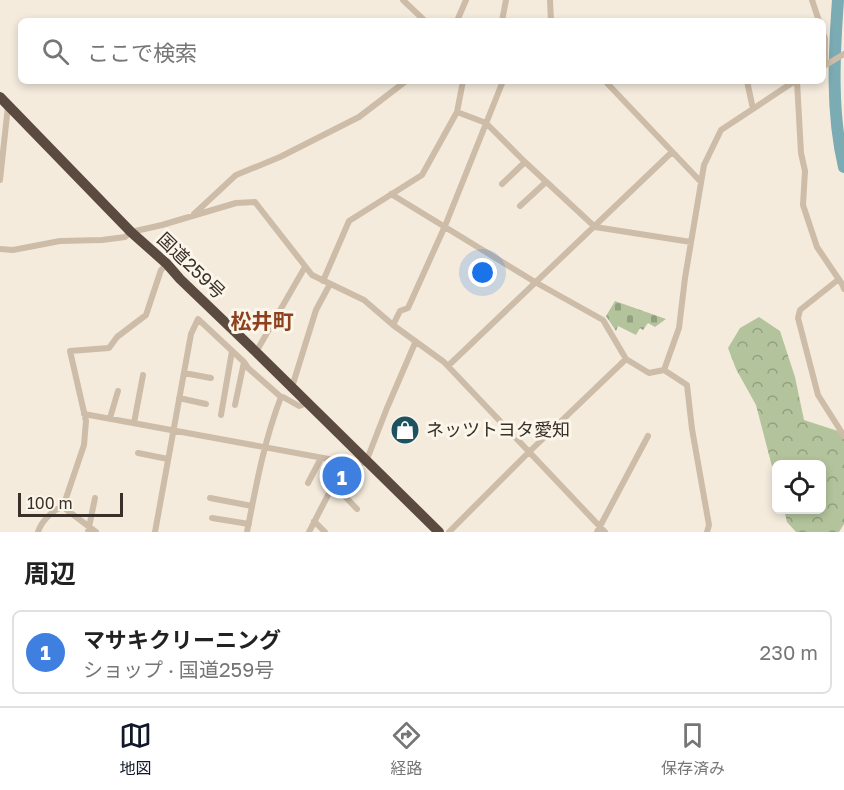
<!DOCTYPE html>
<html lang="ja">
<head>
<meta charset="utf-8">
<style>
	body { margin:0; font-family:"Golos Text","Noto Sans JP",sans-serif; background:#f6f6f6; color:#222 }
	.controls { position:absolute; right:18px; bottom:18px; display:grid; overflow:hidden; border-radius:9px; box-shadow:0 3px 9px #0003 }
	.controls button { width:54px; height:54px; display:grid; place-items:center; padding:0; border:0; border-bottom:2px solid #e0e0e0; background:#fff; color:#222; font:30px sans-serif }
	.scale { position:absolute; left:18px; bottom:15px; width:105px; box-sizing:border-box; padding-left:6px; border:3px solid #393029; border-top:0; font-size:16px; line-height:21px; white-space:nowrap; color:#393029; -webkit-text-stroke:4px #fbf5ea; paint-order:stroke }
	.you { position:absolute; left:483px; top:273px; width:21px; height:21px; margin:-15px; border:4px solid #fff; border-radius:50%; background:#1a73e8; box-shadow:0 0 0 9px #1a73e833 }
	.badge { display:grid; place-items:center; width:39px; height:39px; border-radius:50%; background:#111827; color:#fff; font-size:20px; font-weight:700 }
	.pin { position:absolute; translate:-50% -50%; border:3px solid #fff; box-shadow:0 2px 6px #0006 }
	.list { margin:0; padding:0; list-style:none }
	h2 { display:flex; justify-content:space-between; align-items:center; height:78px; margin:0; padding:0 24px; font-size:26px }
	h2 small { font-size:20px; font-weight:400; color:#767676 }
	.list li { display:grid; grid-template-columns:39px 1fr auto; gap:18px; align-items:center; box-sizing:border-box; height:84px; margin:0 12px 12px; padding:0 12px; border:2px solid #e0e0e0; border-radius:9px }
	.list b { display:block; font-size:22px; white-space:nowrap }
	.list p { margin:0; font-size:20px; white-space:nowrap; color:#767676 }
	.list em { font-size:20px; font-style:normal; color:#767676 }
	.icon { flex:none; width:33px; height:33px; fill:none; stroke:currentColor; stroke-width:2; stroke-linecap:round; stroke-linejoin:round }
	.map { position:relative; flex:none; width:844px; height:532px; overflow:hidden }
	.search { position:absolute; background:#fff; box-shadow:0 3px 9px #0003; left:18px; right:18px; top:18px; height:66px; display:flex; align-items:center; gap:15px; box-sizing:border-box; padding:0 21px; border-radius:9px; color:#767676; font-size:22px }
	.sheet { height:174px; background:#fff }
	nav { display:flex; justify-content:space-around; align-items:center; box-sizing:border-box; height:84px; border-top:2px solid #e0e0e0; background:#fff; font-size:16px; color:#767676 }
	nav a { display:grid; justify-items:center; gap:3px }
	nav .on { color:#111827 }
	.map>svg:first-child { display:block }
	.forest { fill:url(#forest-crowns) }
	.cemetery { fill:url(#cemetery-stones) }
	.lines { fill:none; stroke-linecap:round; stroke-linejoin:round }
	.river { stroke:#7babb3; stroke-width:12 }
	.street { stroke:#cdbca8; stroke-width:6 }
	.highway { stroke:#5b4a3f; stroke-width:10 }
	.labels { text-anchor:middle; stroke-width:6; stroke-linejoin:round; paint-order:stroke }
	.street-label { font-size:18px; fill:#393029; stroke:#fbf5ea }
	.poi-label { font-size:18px; fill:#393029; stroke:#fbf5ea; text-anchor:start }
	.quarter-label { font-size:21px; font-weight:bold; fill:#8d421d; stroke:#fbf5ea }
</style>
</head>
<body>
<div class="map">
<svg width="844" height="532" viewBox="0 0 844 532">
	<defs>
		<pattern id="forest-crowns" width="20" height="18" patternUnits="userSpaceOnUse" patternTransform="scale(1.5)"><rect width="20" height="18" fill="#b3c49c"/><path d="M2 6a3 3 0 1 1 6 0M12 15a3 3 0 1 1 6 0" fill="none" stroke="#93a07f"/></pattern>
		<pattern id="cemetery-stones" width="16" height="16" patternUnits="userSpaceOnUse" patternTransform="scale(1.5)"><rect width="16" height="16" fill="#b3c49c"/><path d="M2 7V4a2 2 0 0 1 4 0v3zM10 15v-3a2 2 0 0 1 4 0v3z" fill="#93a07f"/></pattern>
	</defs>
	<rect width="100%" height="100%" fill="#f4ebdd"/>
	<path class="forest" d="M 759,317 L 780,331 L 795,377 L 804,420 L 844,433 L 844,524 L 839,532 L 796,532 L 787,522 L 784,510 L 822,509 L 822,464 L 776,464 L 776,482 L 756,405 L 736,369 L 728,348 L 740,328 Z"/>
	<path class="cemetery" d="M 615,301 L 666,319 L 655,327 L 648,323 L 643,330 L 640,328 L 636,335 L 618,326 L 616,331 L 606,316 Z"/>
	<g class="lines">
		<path class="river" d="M 838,0 C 834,55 831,112 844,167"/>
		<path class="street" d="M 403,0 L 425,21
			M 550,0 L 551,21
			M 812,0 L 819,21
			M 457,21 L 466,0
			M 502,21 L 506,0
			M 823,33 L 825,39 L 825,65
			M 824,66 L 844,54
			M 605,81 L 701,182
			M 747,81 L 753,109
			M 797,81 L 801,153 L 805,171 L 803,205 L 817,247 L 842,284 L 844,289
			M 457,112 L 486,123 L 525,162 L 595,227 L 691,242
			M 0,180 L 8,106
			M 502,184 L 525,162
			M 391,194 L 535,282 L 603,320 L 626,359 L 649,373 L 664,370
			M 520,206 L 546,182
			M 194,214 L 236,175 L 280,157 L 359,117 L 406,81
			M 0,249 L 13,250 L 60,241 L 102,240 L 125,237 L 131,232 L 162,225 L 236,203 L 255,202 L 312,275 L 364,300 L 393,325 L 444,362 L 605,532
			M 839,279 L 800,310 L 798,318 L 818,395 L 844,436
			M 323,281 L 349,221 L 422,175 L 457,112 L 463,81
			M 393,325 L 400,311 L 408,308 L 445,226 L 503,81
			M 256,352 L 305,267
			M 448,366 L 672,152
			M 184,373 L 211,378
			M 292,387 L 316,310 L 330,284
			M 179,398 L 206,404
			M 235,405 L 244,362
			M 84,414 L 345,462 L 357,464 L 366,462 L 387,408 L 415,343
			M 221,415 L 232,351
			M 110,418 L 118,391
			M 134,423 L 143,375
			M 138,453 L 168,459
			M 308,483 L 321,458
			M 333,484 L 357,509
			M 210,498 L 252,506
			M 63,507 L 96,532
			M 212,518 L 249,524
			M 314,521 L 325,532
			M 38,532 C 41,522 53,509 63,507 L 84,445 L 86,421 L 70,351 L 109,348 L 117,337 L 146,315 L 161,270 L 167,264
			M 88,532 L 95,498
			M 155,532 L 191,334 L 198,319 L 244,362 L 248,368 L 281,397
			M 247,532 C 256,486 264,441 281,397 L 283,397 L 299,406 L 307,403
			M 309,532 L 345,462
			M 449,532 L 529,452 L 626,359
			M 597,532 L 648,436
			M 707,532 L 709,525 L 692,429 L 687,385 L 664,370 L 679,328 L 685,278 L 704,165 L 721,130 L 795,81"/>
		<path class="highway" d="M 0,97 L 131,232 L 167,264 L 180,279 L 256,352 L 439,532"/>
	</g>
	<defs>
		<g id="shop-disc" transform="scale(1.5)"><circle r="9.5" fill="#1c535e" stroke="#fbf5ea"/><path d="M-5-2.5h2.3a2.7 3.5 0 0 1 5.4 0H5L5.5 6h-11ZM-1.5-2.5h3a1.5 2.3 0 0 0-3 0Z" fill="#fff"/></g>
	</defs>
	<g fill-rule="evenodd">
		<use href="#shop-disc" x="405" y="430"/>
	</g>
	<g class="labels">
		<g class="street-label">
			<text transform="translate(191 266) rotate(44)" y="6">国道259号</text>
		</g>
		<g class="poi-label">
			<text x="426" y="436">ネッツトヨタ愛知</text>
		</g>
		<g class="quarter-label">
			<text x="262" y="329">松井町</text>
		</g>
	</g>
</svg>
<div class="controls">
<button><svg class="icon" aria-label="locate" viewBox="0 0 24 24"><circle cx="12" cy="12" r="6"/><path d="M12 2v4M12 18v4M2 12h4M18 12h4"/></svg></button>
</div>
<div class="scale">100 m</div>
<div class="you"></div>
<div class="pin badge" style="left:342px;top:476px;background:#3f7fe0">1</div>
<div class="search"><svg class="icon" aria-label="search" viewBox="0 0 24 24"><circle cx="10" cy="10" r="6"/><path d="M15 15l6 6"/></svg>ここで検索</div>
</div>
<section class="sheet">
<h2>周辺<small></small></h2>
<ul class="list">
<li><span class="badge" style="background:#3f7fe0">1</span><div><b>マサキクリーニング</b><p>ショップ · 国道259号</p></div><em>230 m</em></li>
</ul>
</section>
<nav>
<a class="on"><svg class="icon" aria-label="map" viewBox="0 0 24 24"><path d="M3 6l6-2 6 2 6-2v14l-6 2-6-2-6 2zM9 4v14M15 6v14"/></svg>地図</a>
<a><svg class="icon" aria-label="directions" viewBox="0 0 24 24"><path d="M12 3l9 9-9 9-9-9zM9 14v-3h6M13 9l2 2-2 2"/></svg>経路</a>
<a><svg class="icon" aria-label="saved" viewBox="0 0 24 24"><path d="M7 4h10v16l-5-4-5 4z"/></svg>保存済み</a>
</nav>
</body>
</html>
